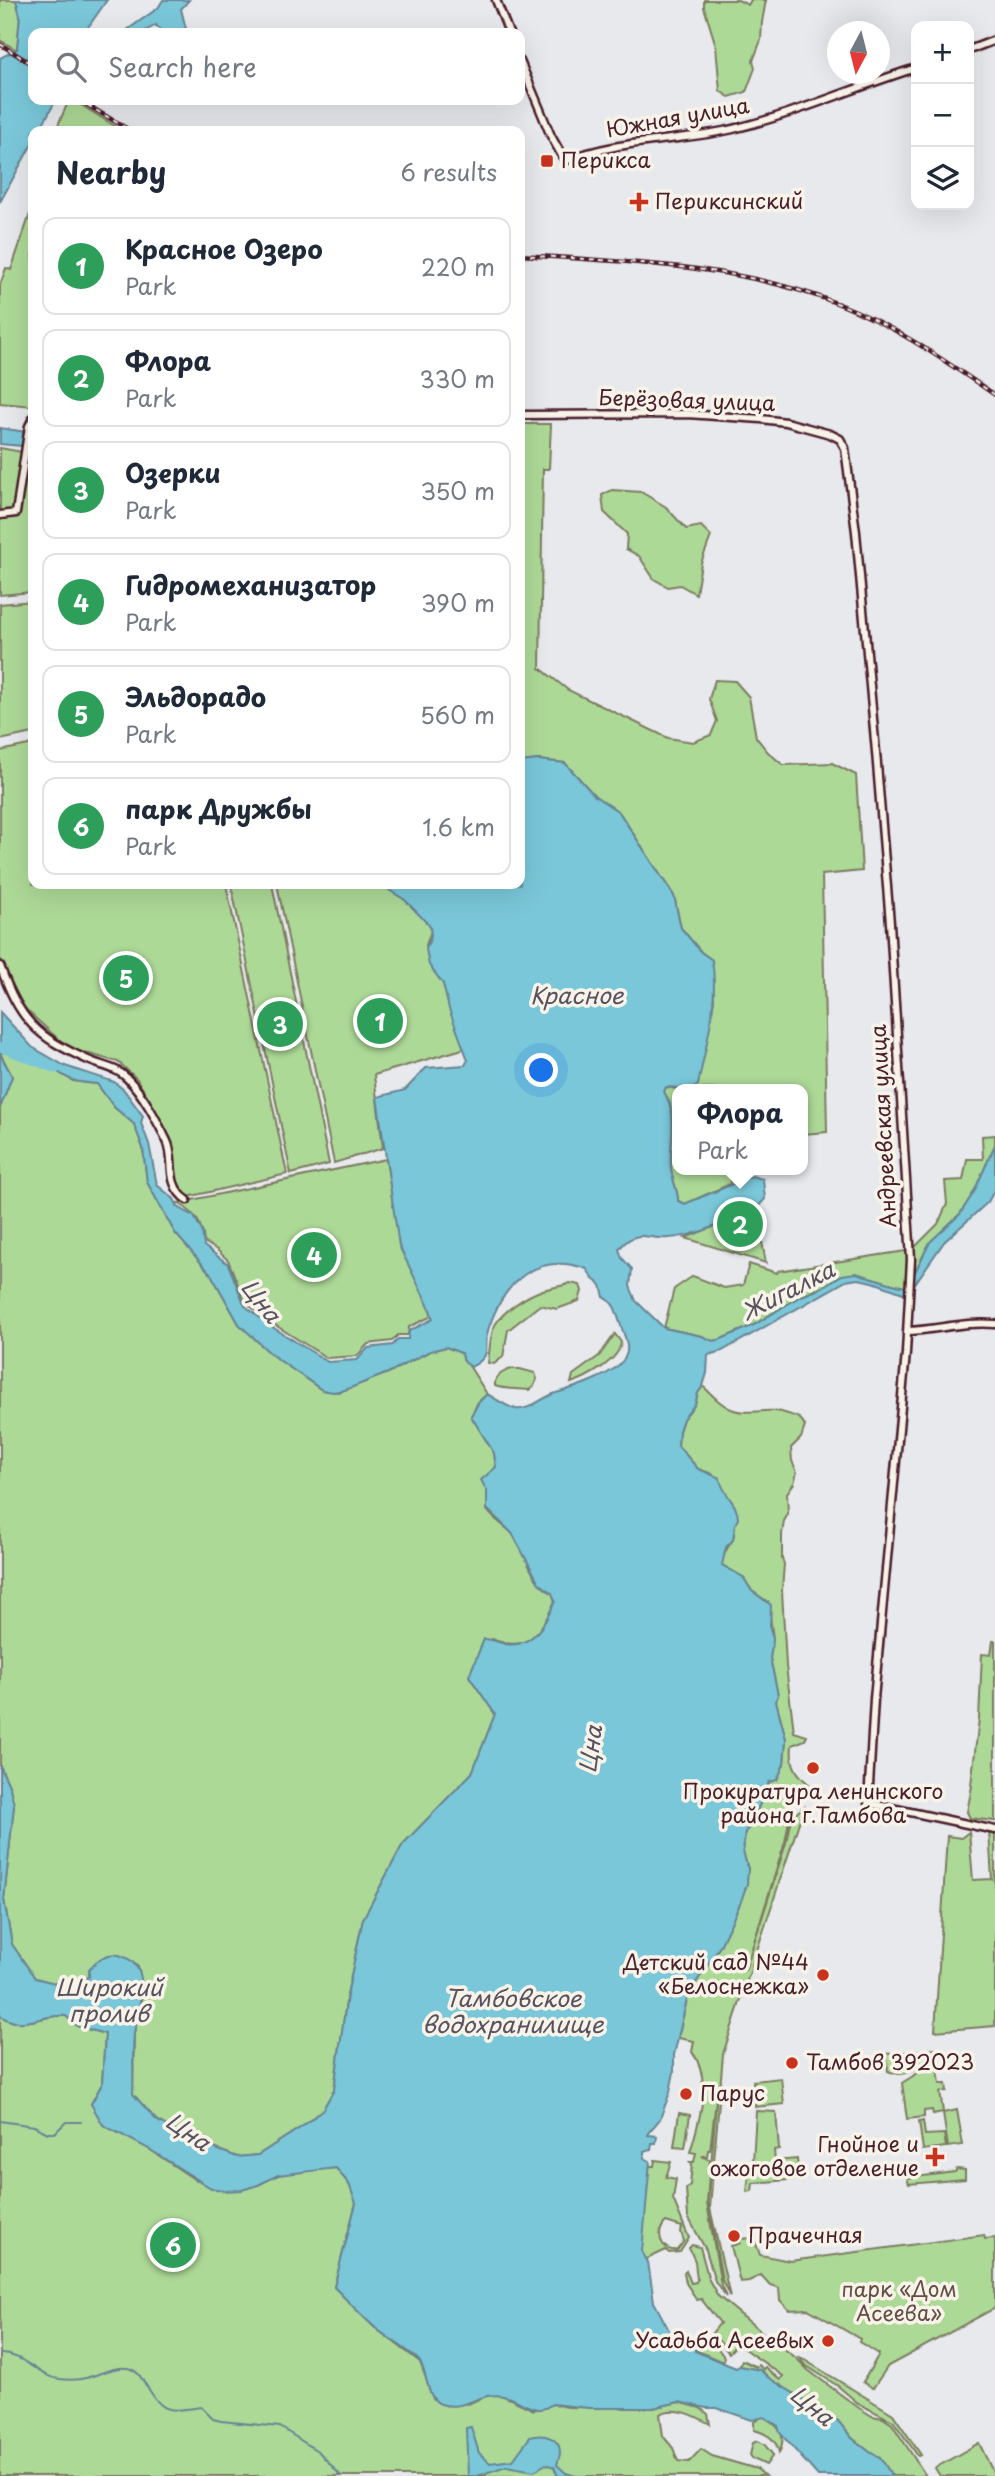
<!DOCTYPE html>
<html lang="en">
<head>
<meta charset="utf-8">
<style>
	body { margin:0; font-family:"Playpen Sans",sans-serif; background:#f2f2f3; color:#1f2937 }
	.controls { position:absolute; right:21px; top:21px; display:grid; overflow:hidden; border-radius:14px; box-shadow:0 7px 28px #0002 }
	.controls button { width:63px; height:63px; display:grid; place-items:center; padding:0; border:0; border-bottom:2px solid #e0e1e3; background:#fff; color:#1f2937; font:35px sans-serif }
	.compass { position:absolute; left:827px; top:21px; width:63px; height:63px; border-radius:50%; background:#fff; box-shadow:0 7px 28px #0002; rotate:187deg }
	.you { position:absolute; left:542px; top:1071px; width:24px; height:24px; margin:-18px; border:5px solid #fff; border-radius:50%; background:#1a73e8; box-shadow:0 0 0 10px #1a73e833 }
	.badge { display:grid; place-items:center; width:46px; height:46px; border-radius:50%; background:#d93025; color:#fff; font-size:23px; font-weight:700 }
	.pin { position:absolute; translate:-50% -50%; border:4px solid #fff; box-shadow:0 2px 7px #0006 }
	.popup { position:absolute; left:672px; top:1084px; width:136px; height:91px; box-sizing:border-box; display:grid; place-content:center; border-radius:14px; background:#fff; filter:drop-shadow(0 2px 5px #0005); font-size:23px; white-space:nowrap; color:#747a83 }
	.popup b { font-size:26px; color:#1f2937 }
	.popup::after { content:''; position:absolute; left:50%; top:100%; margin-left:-14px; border:14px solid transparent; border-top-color:#fff }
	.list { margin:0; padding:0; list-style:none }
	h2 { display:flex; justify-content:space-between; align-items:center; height:91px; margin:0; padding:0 28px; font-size:30px }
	h2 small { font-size:23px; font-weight:400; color:#747a83 }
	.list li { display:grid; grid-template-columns:46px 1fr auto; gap:21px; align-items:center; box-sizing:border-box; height:98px; margin:0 14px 14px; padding:0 14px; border:2px solid #e0e1e3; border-radius:14px }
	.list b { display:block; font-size:26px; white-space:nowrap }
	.list p { margin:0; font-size:23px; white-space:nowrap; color:#747a83 }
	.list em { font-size:23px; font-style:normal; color:#747a83 }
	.icon { flex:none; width:38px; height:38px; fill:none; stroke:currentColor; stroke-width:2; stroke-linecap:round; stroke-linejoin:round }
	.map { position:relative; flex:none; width:995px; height:2476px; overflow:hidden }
	.search { position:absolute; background:#fff; box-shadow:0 7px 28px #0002; left:28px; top:28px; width:497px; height:77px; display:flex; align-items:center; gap:18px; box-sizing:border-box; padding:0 24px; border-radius:14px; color:#747a83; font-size:26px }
	.panel { position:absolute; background:#fff; box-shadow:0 7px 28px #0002; left:28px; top:126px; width:497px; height:763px; border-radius:14px }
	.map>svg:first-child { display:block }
	.green { fill:#add997; stroke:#7c7c61; stroke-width:2; fill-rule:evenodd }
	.water { fill:#7ac7d9; stroke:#678493; stroke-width:2 }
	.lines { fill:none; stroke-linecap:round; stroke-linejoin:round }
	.stream { stroke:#678493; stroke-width:2 }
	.river { stroke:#7ac7d9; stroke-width:9 }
	.minor-casing { stroke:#4a1f2b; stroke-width:11 }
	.minor { stroke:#f7f3e8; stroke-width:6 }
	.rail-casing { stroke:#4a1f2b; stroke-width:4.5 }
	.rail { stroke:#f7f3e8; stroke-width:2; stroke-dasharray:5; stroke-linecap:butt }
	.poi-dot { fill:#c8321e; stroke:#f7f3e8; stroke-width:2.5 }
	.labels { text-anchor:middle; stroke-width:7; stroke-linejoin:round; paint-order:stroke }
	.street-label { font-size:21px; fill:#4a1f2b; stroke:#f7f3e8 }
	.poi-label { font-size:21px; fill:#4a1f2b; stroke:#f7f3e8; text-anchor:start }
	.park-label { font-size:21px; fill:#634e46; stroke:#f7f3e8 }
	.water-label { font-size:23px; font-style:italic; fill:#58515f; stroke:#f7f3e8 }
</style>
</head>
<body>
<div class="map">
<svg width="995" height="2476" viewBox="0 0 995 2476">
	<rect width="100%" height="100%" fill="#e7e9ed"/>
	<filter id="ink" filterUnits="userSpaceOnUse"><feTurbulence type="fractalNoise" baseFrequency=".0143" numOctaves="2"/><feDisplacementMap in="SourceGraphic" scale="14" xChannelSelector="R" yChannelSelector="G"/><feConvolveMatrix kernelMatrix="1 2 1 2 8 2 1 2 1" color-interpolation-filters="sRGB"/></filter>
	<g filter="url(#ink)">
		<path class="green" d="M 0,0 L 16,0 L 20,15 L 17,50 L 0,40 Z
			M 704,0 L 738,0 L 748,5 L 751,0 L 766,0 L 762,22 L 761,40 L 753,61 L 755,68 L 746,92 L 729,97 L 720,91 L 716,46 L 704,7 Z
			M 69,100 L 73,100 L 123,131 L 68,131 L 58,125 Z
			M 30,214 L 33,215 L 33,406 L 0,403 L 0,285 L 6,268 L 11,270 Z
			M 520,424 L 551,424 L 549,469 L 543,469 L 540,668 L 568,690 L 668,738 L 693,742 L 711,735 L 717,721 L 709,699 L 715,680 L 735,681 L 749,697 L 756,737 L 768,752 L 783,765 L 832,763 L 856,775 L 862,871 L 822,875 L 827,1132 L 803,1134 L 803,1089 L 692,1089 L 698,1084 L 714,1000 L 712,960 L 701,952 L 681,928 L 674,896 L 619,812 L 595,796 L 565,763 L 538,760 L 525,763 L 520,762 Z
			M 0,448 L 33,454 L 33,592 L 0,595 Z
			M 612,490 L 641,492 L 666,507 L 686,529 L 701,526 L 711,536 L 701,563 L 696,594 L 680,585 L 668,587 L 654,579 L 639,556 L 626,549 L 627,534 L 604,512 L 602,495 Z
			M 33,601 L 33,733 L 0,740 L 0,604 Z
			M 33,744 L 33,884 L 226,884 L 287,1174 L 179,1199 L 164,1130 L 137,1079 L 118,1062 L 68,1048 L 11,996 L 0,959 L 0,751 Z
			M 231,884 L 272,884 L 329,1164 L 291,1174 Z
			M 277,884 L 387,884 L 430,922 L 431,931 L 426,945 L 429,961 L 439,973 L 466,1048 L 374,1075 L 383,1148 L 334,1163 Z
			M 10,1050 L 28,1054 L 73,1081 L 97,1084 L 114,1107 L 134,1124 L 143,1148 L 147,1182 L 175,1233 L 211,1274 L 239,1324 L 272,1355 L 322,1390 L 339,1392 L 388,1373 L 430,1351 L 446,1347 L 461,1353 L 487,1394 L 478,1402 L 471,1416 L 494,1453 L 496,1467 C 485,1480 489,1494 487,1510 C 494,1521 507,1526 515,1537 C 527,1555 531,1583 552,1593 L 555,1601 C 542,1632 528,1654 492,1639 L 469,1676 L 495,1714 L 472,1773 L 403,1844 L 363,1919 L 347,1995 L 334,2090 L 323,2109 L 303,2126 L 258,2155 L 237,2157 L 192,2140 L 156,2120 L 133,2094 L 134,2033 L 142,1995 L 140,1976 L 138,1967 L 131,1961 L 119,1955 L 89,1977 L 67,1987 L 35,1978 L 12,1945 L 4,1900 L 14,1805 L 10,1788 L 0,1766 L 0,1108 L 12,1076 L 0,1053 Z
			M 666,1087 L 677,1089 L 677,1170 L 730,1170 L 730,1184 L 685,1204 L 678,1201 C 678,1190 672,1180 671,1169 C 669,1142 679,1115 664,1092 Z
			M 995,1135 L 995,1145 L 974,1192 L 960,1214 L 930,1242 L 909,1284 L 905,1287 L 896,1285 L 856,1273 L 799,1297 L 754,1325 L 719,1340 L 713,1341 L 702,1336 L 664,1328 L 674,1289 L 693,1276 L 724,1288 L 743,1285 L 749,1264 L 777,1273 L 778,1271 L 912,1250 L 938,1224 L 947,1204 L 945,1181 L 963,1180 L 967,1159 L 983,1159 L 982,1136 Z
			M 386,1159 L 393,1205 L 432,1316 L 409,1327 L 408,1335 L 398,1335 L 392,1341 L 368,1344 L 357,1356 L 327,1358 L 269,1321 L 245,1302 L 228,1260 L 217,1250 L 204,1242 C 202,1222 195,1213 178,1203 Z
			M 756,1210 L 766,1263 L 685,1238 Z
			M 570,1283 L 580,1285 L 582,1291 L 579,1301 L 557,1309 L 540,1305 L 508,1330 L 503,1357 L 494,1364 L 488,1363 C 490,1351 489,1336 495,1325 C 503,1311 527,1295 543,1290 C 552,1287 561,1287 570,1283 Z
			M 615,1334 L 621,1342 C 620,1360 587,1378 571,1383 L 573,1375 L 599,1356 Z
			M 512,1369 L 520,1369 L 535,1373 L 537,1379 L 534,1386 L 529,1390 C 518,1388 504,1390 495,1386 C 494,1376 504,1371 512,1369 Z
			M 703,1386 C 712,1395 722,1406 734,1410 C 749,1416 768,1406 788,1414 C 797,1417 801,1417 805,1426 L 801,1438 L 791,1448 L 792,1461 L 797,1472 L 794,1483 L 787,1493 L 788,1514 L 784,1521 L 782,1534 L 782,1559 L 784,1564 L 782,1590 L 786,1666 L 794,1732 L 807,1736 L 805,1740 L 792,1745 C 790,1764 796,1774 810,1785 L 811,1791 L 791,1788 C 791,1806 789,1823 785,1842 L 745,1971 L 786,1843 L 791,1817 L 804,1807 L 723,2054 L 710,2208 L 730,2297 L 722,2280 L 708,2202 L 717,2092 L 710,2150 L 708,2150 L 707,2156 L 702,2156 L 710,2160 L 707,2203 L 721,2285 L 726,2297 L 715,2281 L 706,2250 L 688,2217 L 686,2188 L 690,2185 L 692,2164 L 690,2162 L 694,2162 L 696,2153 L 690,2152 C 699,2123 713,2078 692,2052 L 694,2041 L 678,2038 L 688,1995 L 720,1946 L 748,1869 L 743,1852 L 745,1832 L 751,1825 L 769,1782 L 777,1780 L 784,1764 L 786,1739 L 776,1701 L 778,1695 L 770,1658 L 773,1638 L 768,1602 L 752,1591 L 743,1577 L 722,1565 C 722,1556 727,1548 732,1541 C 741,1524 722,1489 713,1474 L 698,1469 L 678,1446 L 679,1431 L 683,1419 L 695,1404 L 698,1393 Z
			M 993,1641 L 995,1641 L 995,1821 L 970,1818 L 967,1812 L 972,1786 L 971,1785 L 979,1719 L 982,1654 L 991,1655 Z
			M 989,1831 L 995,1832 L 995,2026 L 935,2031 L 947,1836 L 961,1838 L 969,1832 L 973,1880 L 992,1879 Z
			M 0,2015 C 19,2032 44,2013 66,2016 L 77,2026 L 105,2034 L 102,2084 L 91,2104 L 149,2149 L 197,2181 L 258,2185 L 278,2175 L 294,2171 L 336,2168 L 349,2184 L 356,2203 L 334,2287 L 374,2327 L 420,2362 L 433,2398 L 468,2404 L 490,2394 L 504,2396 L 534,2410 L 552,2404 L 568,2407 L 653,2408 L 679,2402 L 700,2408 L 708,2414 L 710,2424 C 696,2416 675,2405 660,2414 L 663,2436 L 673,2448 L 678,2461 L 689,2462 L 701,2449 L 712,2456 L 757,2469 L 765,2476 L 0,2476 Z
			M 935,2049 L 940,2084 L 946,2084 L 947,2091 L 940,2092 L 943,2112 L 933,2114 L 932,2110 L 924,2111 L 924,2117 L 907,2119 L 902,2083 L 929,2066 L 927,2062 C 914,2070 903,2079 888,2071 L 886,2054 Z
			M 781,2078 L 784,2104 L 755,2107 L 753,2081 Z
			M 957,2110 L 963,2145 L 948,2147 L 943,2113 Z
			M 756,2111 L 776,2112 L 779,2149 L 774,2150 L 775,2161 L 797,2159 L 799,2179 L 753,2183 L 752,2191 L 747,2192 L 749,2173 L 753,2163 Z
			M 679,2113 L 690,2115 L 685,2148 L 674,2147 Z
			M 923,2121 L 925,2135 L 944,2134 L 946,2147 L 923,2150 L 919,2122 Z
			M 655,2160 L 671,2162 L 666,2177 L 676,2179 L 673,2199 L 689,2238 L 680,2252 L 669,2253 L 666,2250 L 645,2260 L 641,2252 L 649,2166 L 654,2166 ZM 666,2222 L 682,2227 L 681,2232 L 684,2241 L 677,2250 C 660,2252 655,2231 666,2222 Z
			M 957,2169 L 965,2170 L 965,2179 L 909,2184 L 907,2178 L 955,2172 Z
			M 984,2235 L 985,2239 L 995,2238 L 995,2308 L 888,2366 L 873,2388 L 863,2382 L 879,2354 L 859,2342 L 860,2339 L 808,2309 L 789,2310 L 780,2300 L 779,2288 L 770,2285 L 761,2275 L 749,2281 L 740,2282 L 731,2246 L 740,2243 L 739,2239 L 754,2238 L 760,2255 L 790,2261 Z
			M 692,2245 L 700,2247 L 709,2280 L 718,2296 L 769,2338 L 795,2357 L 808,2370 L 859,2408 L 872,2416 L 883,2418 L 892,2424 L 926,2476 L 892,2476 L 880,2457 L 871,2453 L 852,2438 L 838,2421 L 769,2378 L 762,2371 L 739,2366 L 742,2360 L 756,2367 L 758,2365 L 763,2369 L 765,2367 L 780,2380 L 783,2376 L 737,2344 L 729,2353 L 712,2333 L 720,2323 L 701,2299 L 697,2300 L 686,2283 L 684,2272 L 686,2270 L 691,2283 L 696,2282 L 697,2280 L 695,2261 L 689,2248 Z
			M 709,2336 L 724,2357 L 723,2362 L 695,2350 Z
			M 798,2356 L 893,2414 L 921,2455 L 918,2456 L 893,2421 L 859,2404 L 838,2386 L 805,2365 Z
			M 763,2416 C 778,2425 788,2435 779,2453 C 777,2440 766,2433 754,2430 L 754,2422 Z
			M 757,2441 L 764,2444 L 773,2455 L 766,2465 L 753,2459 L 750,2455 L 753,2443 Z
			M 979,2443 L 995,2476 L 940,2476 L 935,2468 Z"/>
		<path class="water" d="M 16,0 L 107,0 L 84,33 L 33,33 L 33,100 L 56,100 L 39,131 L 33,131 L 33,142 L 0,202 L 0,58 L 17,49 L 20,15 Z
			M 163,0 L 189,0 L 181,9 L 187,33 L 162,33 L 156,25 L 142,33 L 123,33 L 158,8 Z
			M 0,428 L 33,433 L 33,447 L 0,444 Z
			M 538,760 L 565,763 L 595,796 L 619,812 L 674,896 L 681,928 L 701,952 L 712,960 C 719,1002 706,1044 698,1085 L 692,1089 L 666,1087 L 664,1092 C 679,1115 669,1142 671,1168 C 672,1180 678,1190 678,1201 L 685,1204 L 752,1176 L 763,1179 L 765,1199 L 758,1207 C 730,1219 700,1236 669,1238 C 647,1240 637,1227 619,1249 L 622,1258 L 632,1269 L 630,1286 L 636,1301 L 664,1328 L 702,1336 L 713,1341 L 719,1340 L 754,1325 L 799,1297 L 817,1290 L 842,1275 L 856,1273 L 896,1285 L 905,1287 L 909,1284 L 930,1242 L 960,1214 L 974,1192 L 995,1145 L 995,1189 L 988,1202 L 944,1242 L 909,1292 L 903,1293 L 873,1282 L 858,1279 L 846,1281 L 722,1351 L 708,1355 L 707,1373 L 703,1386 L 698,1393 L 695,1404 L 683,1419 L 679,1431 L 678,1446 L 698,1469 L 720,1478 C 722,1495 738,1502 738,1519 L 735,1524 L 733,1540 L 726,1547 L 722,1565 L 743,1577 L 752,1591 L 771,1605 L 770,1628 L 773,1638 L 770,1658 L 778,1695 L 776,1701 L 786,1739 L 784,1764 L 777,1780 L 769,1782 L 751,1825 L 745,1832 L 743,1852 L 748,1869 L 747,1884 L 740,1904 L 720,1946 L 688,1995 L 674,2055 L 674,2072 L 670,2092 L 660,2119 L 648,2133 L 648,2135 L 657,2136 L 656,2143 L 652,2143 L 651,2149 L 644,2151 L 644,2158 L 650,2161 L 642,2252 L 648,2262 L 654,2302 L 671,2334 L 685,2338 L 695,2345 L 695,2351 L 736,2368 L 739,2366 L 760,2370 L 769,2378 L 838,2421 L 852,2438 L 871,2453 L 880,2457 L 892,2476 L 818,2476 L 780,2433 L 778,2426 L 764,2417 L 752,2420 L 717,2408 L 706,2408 L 679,2402 L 653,2408 L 589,2408 L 552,2404 C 535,2418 521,2399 503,2396 C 480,2391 464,2412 441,2404 C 426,2399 428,2374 420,2362 C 411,2351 388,2339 377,2329 C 362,2317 348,2301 334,2287 L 356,2203 L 349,2184 L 336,2168 L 278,2175 L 258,2185 L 242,2190 L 224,2191 L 211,2188 L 149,2149 L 103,2125 L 91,2104 L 102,2084 L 105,2034 L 77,2026 L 66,2016 C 44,2013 19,2032 0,2015 L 0,1766 L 10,1788 L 14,1805 L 4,1900 L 12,1944 L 35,1978 L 67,1986 L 89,1977 L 89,1969 C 98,1959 108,1951 122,1956 C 155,1968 137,2008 134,2034 C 132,2053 134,2074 133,2094 L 156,2120 L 192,2140 L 237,2157 L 258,2155 L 303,2126 L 323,2109 L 334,2090 L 347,1995 L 363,1919 L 403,1844 L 472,1773 L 495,1714 L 469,1676 L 484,1639 C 492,1639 497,1642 505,1644 C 532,1649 546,1623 555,1601 L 552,1593 L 539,1583 L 512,1533 L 487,1509 L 487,1491 L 481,1480 L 496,1467 L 494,1453 L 471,1416 L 479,1402 L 487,1394 C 495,1398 506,1407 516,1409 C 530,1411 544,1396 556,1393 C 574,1388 619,1374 626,1355 C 630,1345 623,1333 620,1323 C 616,1311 615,1303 604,1297 L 601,1285 L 593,1279 L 587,1269 C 537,1251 505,1281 489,1327 C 481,1348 496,1353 471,1367 L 464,1361 L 461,1353 L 446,1347 L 430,1351 L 388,1373 L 345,1390 L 333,1392 L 322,1390 L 272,1355 L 239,1324 L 211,1274 L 175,1233 L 147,1182 L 143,1148 L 134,1124 L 114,1107 L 97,1084 C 88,1083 78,1083 70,1079 C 47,1068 27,1044 0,1053 L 0,1012 L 32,1047 L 65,1066 L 114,1082 L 124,1090 L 143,1116 L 141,1123 L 149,1144 L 157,1185 L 174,1199 L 178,1207 L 194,1216 L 202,1231 L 204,1246 L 228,1264 L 245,1306 L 269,1325 L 328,1362 L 357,1360 L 368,1348 L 393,1345 L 398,1339 L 408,1339 L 409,1331 L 433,1319 L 429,1307 L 399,1246 L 377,1097 L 405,1090 L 426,1068 L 465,1065 L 468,1060 L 449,1009 L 443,984 L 429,965 L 426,949 L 431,936 L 430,926 L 405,900 L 389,890 L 385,884 L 520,884 L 520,762 Z
			M 0,1054 L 12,1076 L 0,1108 Z
			M 471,2427 L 479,2453 L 490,2463 L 513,2460 L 530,2437 C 543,2433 561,2437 560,2454 C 559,2458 558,2461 557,2465 L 566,2473 L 576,2476 L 558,2476 L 554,2467 L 546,2464 L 534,2471 L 506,2466 L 477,2476 L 468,2476 L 466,2428 Z"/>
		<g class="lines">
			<path class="stream" d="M 0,2121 L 34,2126 L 48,2133 L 55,2133 L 66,2122 L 81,2122
				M 0,2354 C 24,2353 36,2376 59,2379 C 67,2380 78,2380 86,2378 C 99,2375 120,2363 133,2370 C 138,2372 141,2377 144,2382 C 164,2413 164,2412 201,2407 L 213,2419 L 221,2421 L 280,2427 L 319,2452 L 341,2476"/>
			<path class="river" d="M 0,1047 L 56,1069"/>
			<g class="minor-casing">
				<path id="minor" d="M 496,0 L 509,33
					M 969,50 L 995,40
					M 520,61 L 551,136 L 565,161 C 618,139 678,142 733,129 C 796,114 855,87 916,68
					M 520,415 L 687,414 L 761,419 L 786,422 L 830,434 L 840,439 L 845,448 L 856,532 L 876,752 L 890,923 L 911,1259 L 906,1353 L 874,1699 L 868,1803 L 995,1830
					M 0,515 L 16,513 L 29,426 L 33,418
					M 0,966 C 20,1020 35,1036 88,1060 C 101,1066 116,1067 127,1078 C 144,1095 156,1119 167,1141 C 176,1159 164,1184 187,1200
					M 907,1331 C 937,1330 965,1321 995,1324"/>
			</g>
			<use href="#minor" class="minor"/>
			<g class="rail-casing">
				<path id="rail" d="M 0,44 L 33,65
					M 79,100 L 131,131
					M 520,255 C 628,262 737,264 839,304 C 896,326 945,361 995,395"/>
			</g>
			<use href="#rail" class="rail"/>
		</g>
	</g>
	<g class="poi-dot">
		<rect x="540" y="154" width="14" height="14" rx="3.5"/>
		<path d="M635.5 191.5h7v7h7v7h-7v7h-7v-7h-7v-7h7z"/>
		<circle cx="813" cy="1768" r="7"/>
		<circle cx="823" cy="1975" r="7"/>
		<circle cx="792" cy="2063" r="7"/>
		<circle cx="686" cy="2094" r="7"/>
		<path d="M931.5 2146.5h7v7h7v7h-7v7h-7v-7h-7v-7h7z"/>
		<circle cx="734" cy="2236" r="7"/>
		<circle cx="828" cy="2341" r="7"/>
	</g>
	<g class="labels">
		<g class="street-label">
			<text transform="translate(678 118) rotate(-10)" y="7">Южная улица</text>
			<text transform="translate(687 401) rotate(2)" y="7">Берёзовая улица</text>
			<text transform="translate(884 1126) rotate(-93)" y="7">Андреевская улица</text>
		</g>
		<g class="poi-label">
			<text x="561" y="168">Перикса</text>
			<text x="655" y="209">Периксинский</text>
			<text x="813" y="1799" text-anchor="middle">Прокуратура ленинского<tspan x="813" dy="24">района г.Тамбова</tspan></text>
			<text x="809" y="1970" text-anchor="end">Детский сад №44<tspan x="809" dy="24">«Белоснежка»</tspan></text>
			<text x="806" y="2070">Тамбов 392023</text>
			<text x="700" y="2101">Парус</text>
			<text x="919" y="2152" text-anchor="end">Гнойное и<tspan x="919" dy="24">ожоговое отделение</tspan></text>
			<text x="748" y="2243">Прачечная</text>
			<text x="814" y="2348" text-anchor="end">Усадьба Асеевых</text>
		</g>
		<g class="park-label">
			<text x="899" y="2297">парк «Дом<tspan x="899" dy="24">Асеева»</tspan></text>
		</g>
		<g class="water-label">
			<text x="577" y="1004">Красное</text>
			<text transform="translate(788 1291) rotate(-27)" y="8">Жигалка</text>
			<text transform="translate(261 1301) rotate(52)" y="8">Цна</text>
			<text transform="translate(591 1749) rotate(-82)" y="8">Цна</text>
			<text x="109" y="1996">Широкий<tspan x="109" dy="26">пролив</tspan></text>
			<text x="513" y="2007">Тамбовское<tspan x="513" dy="26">водохранилище</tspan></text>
			<text transform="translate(188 2132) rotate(35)" y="8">Цна</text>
			<text transform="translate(812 2406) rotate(39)" y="8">Цна</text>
		</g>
	</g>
</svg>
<div class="controls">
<button>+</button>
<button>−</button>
<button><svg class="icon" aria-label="layers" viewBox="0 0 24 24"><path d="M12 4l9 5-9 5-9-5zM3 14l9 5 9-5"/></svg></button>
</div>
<svg class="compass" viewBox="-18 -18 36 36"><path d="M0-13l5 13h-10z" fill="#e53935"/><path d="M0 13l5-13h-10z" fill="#747a83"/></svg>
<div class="you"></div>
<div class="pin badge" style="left:380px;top:1021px;background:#2e9e5b">1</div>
<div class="pin badge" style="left:740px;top:1224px;background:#2e9e5b">2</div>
<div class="popup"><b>Флора</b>Park</div>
<div class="pin badge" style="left:280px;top:1024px;background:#2e9e5b">3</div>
<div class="pin badge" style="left:314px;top:1255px;background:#2e9e5b">4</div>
<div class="pin badge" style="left:126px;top:978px;background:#2e9e5b">5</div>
<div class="pin badge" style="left:173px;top:2245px;background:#2e9e5b">6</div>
<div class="search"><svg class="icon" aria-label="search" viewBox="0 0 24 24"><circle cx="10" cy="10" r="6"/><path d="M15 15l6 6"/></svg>Search here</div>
<section class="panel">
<h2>Nearby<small>6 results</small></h2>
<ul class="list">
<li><span class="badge" style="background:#2e9e5b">1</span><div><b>Красное Озеро</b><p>Park</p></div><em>220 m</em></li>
<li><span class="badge" style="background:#2e9e5b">2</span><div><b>Флора</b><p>Park</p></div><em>330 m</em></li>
<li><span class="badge" style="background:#2e9e5b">3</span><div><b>Озерки</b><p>Park</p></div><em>350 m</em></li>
<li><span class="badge" style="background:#2e9e5b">4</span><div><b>Гидромеханизатор</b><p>Park</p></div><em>390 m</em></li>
<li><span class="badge" style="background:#2e9e5b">5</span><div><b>Эльдорадо</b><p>Park</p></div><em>560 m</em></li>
<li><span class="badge" style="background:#2e9e5b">6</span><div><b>парк Дружбы</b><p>Park</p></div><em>1.6 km</em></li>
</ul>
</section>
</div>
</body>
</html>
